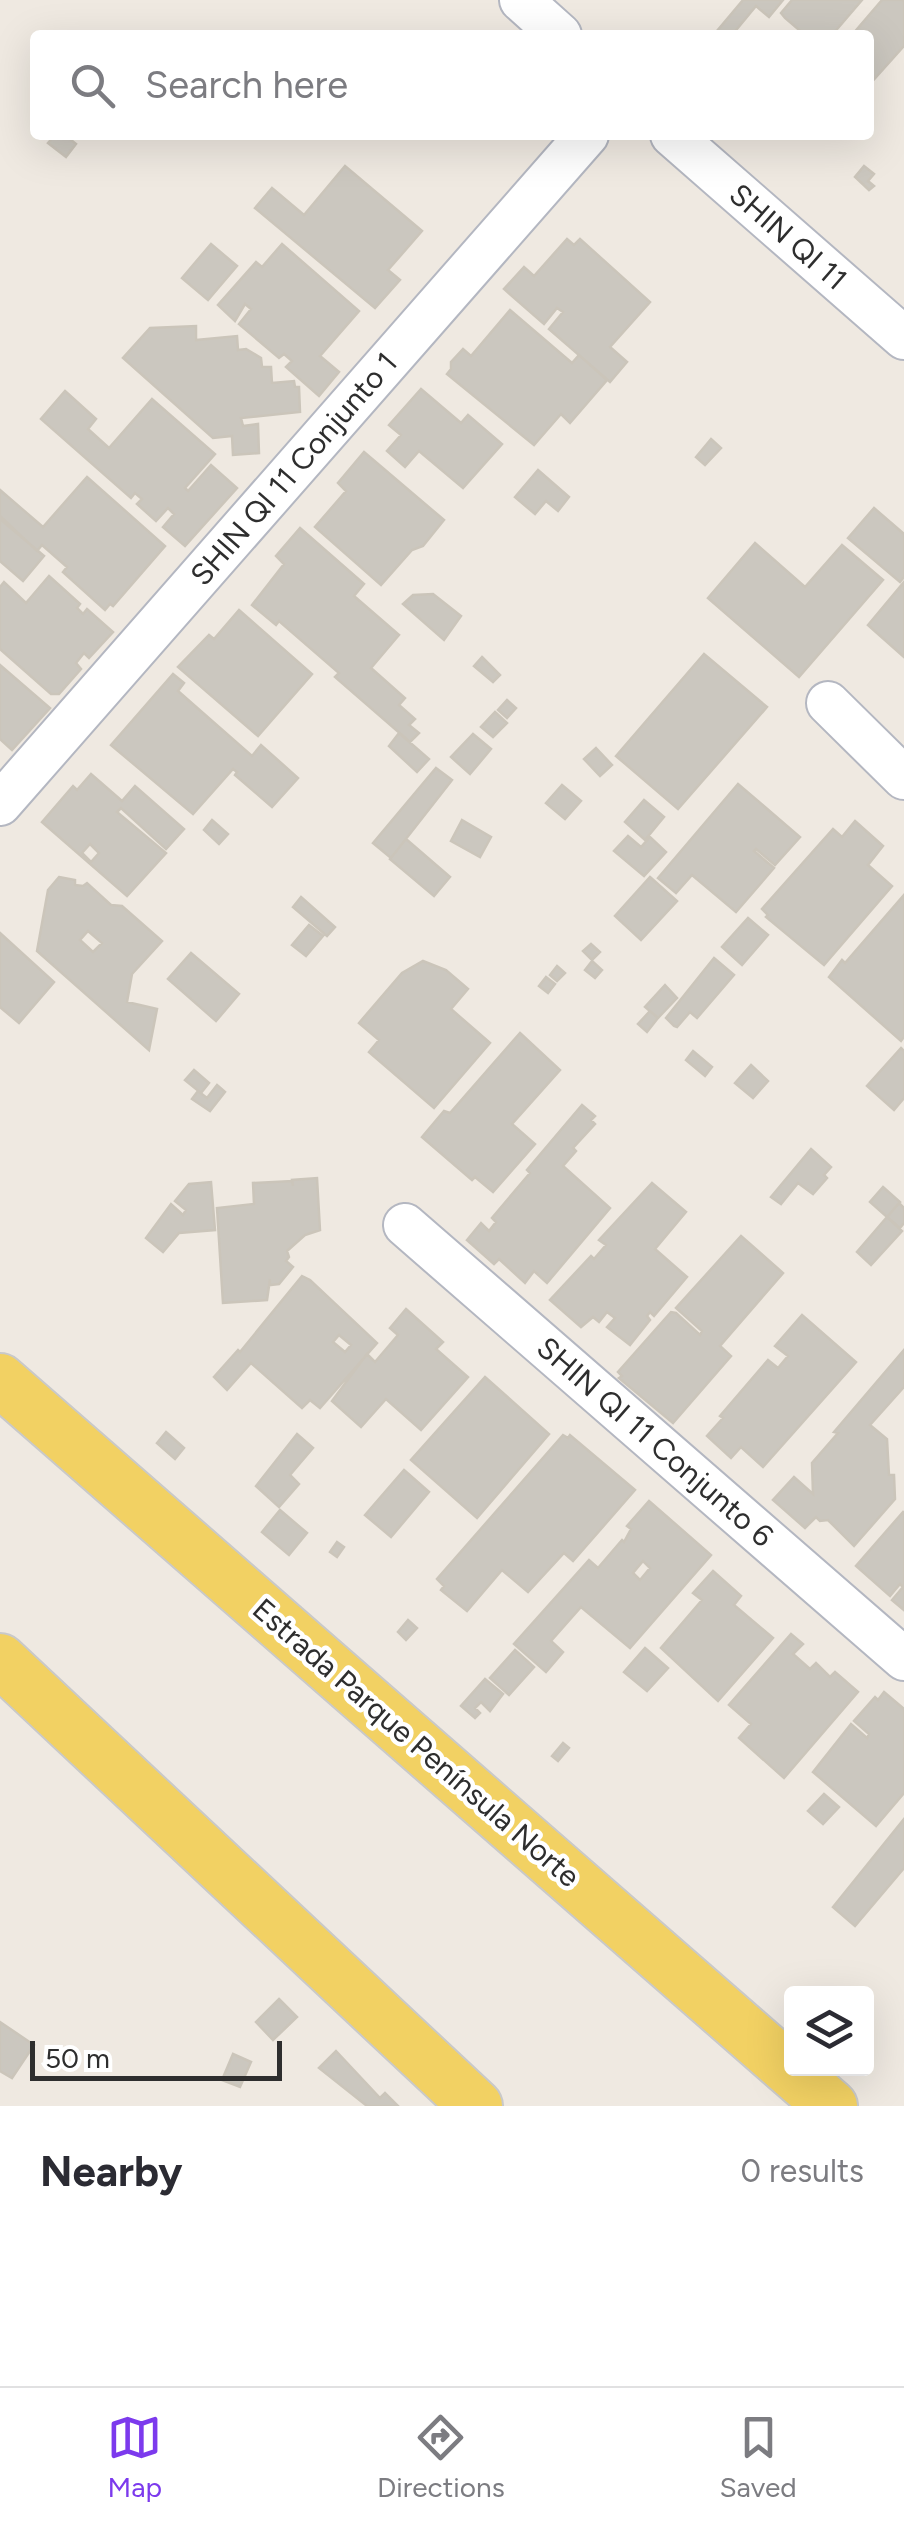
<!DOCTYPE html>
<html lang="en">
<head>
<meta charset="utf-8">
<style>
	body { margin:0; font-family:Figtree,sans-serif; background:#f2f2f3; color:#2b2b33 }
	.controls { position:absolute; right:30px; bottom:30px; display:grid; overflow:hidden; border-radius:10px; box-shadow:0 10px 40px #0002 }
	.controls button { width:90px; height:90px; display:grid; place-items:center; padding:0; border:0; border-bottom:2px solid #e1e1e2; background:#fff; color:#2b2b33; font:50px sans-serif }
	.scale { position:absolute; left:30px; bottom:25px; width:252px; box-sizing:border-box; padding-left:10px; border:5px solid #2e2e2e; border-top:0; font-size:28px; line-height:35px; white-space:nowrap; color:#2e2e2e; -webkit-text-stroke:8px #fff; paint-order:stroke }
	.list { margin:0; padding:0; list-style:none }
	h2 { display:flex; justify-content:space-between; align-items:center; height:130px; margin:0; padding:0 40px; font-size:42px }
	h2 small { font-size:32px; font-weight:400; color:#7c7c81 }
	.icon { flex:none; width:55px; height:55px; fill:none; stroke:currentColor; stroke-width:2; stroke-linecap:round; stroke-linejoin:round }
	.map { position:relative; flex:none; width:904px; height:2106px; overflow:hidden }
	.search { position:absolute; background:#fff; box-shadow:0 10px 40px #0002; left:30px; right:30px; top:30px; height:110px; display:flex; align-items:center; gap:25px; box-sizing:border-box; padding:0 35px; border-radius:10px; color:#7c7c81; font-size:38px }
	.sheet { height:280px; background:#fff }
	nav { display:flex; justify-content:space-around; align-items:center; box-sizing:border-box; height:140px; border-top:2px solid #e1e1e2; background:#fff; font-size:28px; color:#7c7c81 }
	nav a { display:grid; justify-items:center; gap:5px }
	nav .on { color:#7c3aed }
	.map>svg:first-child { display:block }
	.building { fill:#cbc7bf; stroke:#cbc5ba; stroke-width:2.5; fill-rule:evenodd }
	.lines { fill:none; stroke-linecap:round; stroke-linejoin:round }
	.minor-casing { stroke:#b4b7c1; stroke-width:46 }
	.major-casing { stroke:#c9c9c9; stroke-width:56 }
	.minor { stroke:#fff; stroke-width:42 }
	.major { stroke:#f2d163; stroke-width:52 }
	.labels { text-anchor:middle; stroke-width:9; stroke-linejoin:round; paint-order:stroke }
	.street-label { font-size:30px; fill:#2e2e2e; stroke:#fff }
</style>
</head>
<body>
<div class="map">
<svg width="904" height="2106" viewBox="0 0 904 2106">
	<rect width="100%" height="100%" fill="#efe9e1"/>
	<path class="building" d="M 743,0 L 783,0 L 769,17 L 756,6 L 732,35 L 721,35 L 717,31 Z
		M 792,0 L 862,0 L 832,35 L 805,35 L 785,18 L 781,13 Z
		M 882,0 L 904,0 L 904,46 L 869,85 L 869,35 L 852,35 Z
		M 55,135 L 65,135 L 76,144 L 66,157 L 48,143 Z
		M 345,166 L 422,231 L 388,270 L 400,280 L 375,308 L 255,208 L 272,188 L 304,215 Z
		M 864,166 L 874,174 L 868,181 L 874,186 L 869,190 L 855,177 Z
		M 567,239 L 574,245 L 580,239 L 650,302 L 610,347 L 627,362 L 610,382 L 549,329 L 563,312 L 557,308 L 544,324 L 504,289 L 524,267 L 534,276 Z
		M 211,244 L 237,266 L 208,300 L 182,278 Z
		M 282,244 L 359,311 L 320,356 L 339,372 L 319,396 L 286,367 L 292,361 L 284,354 L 279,358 L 239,324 L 251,309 L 245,304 L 235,321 L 218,305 L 256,262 L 262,267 Z
		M 510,310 L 572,363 L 579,355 L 607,380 L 570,423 L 561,414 L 534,445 L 447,374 L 451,369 L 451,362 L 463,349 L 471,356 Z
		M 196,326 L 196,340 L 237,336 L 238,350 L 246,349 L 261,358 L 262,367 L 271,367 L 272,383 L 294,381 L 295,387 L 299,387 L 300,412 L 241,418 L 243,426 L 258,424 L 259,453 L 233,455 L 232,436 L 213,438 L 123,358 L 150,328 Z
		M 421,389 L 461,423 L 468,415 L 502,444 L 463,488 L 419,451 L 405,467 L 387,451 L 401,435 L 389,425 Z
		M 65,391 L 96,419 L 88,429 L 109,448 L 152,399 L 215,454 L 185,488 L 188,491 L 211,465 L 237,488 L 185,546 L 163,527 L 174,514 L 168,508 L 156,521 L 137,504 L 142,499 L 135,493 L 131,498 L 41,419 Z
		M 711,439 L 721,448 L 705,465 L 696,457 Z
		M 364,452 L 444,520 L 423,546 L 412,550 L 381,585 L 315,527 L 346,491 L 338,483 Z
		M 538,470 L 569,497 L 558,511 L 546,501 L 535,514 L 515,497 Z
		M 87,477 L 165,546 L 113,606 L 110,604 L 105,610 L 63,572 L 67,567 L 42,545 L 37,551 L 0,516 L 0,490 L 43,527 Z
		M 874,508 L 904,534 L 904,577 L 900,582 L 848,538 Z
		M 0,519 L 44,556 L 23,581 L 0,561 Z
		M 300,528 L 364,584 L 354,596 L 399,635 L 371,668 L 405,698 L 399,705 L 415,719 L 409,725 L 419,733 L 410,742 L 335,677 L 339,673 L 279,621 L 276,625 L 252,605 L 284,564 L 276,556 Z
		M 755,543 L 805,587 L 842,545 L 883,580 L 799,677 L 708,598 Z
		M 49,576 L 80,604 L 77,608 L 83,614 L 87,609 L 113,632 L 89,658 L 84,653 L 76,663 L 81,669 L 59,694 L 51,694 L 0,649 L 0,587 L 4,582 L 26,603 Z
		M 904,582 L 904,657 L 868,625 Z
		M 433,594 L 461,616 L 444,640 L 403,604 L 413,595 Z
		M 239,610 L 312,674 L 258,736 L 178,667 L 209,635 L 214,639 Z
		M 704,654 L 767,707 L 678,809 L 616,756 Z
		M 482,657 L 500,675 L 493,682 L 474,666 Z
		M 0,665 L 50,708 L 12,750 L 0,739 Z
		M 173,674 L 184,683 L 178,691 L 252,756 L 261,745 L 298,778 L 272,807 L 235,775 L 237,772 L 233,769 L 193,814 L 111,745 Z
		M 507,700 L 516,708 L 507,718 L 498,710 Z
		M 495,712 L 507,723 L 493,737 L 481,727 Z
		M 399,733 L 429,759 L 417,772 L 389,746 Z
		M 473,734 L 491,749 L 470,774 L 451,757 Z
		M 596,748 L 612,765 L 600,776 L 584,759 Z
		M 436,768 L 452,780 L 391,858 L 373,843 Z
		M 91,774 L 122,801 L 135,786 L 184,829 L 166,849 L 121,808 L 117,812 L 166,853 L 127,896 L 42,822 L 73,786 L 77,790 ZM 90,844 L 99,853 L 91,862 L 82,853 Z
		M 738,784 L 800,837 L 775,865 L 756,849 L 754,851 L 774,868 L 736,912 L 692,875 L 676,893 L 658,878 Z
		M 562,785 L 581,801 L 565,819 L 546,803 Z
		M 644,800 L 664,817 L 645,840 L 625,822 Z
		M 212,820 L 228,834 L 219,844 L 204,830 Z
		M 462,820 L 491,837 L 480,857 L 451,841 Z
		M 855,821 L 883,846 L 868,865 L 892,886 L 824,965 L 766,917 L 768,915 L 762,909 L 833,829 L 842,837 Z
		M 628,836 L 641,847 L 650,837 L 666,852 L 644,876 L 614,851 Z
		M 406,839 L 450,877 L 434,896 L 390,859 Z
		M 59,877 L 75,880 L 75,885 L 83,886 L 87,883 L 111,905 L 122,906 L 162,941 L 132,974 L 127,1002 L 157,1009 L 149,1050 L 37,951 L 48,890 ZM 88,931 L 102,943 L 93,952 L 80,940 Z
		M 650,877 L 677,901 L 641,940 L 615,916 Z
		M 904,895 L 904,1037 L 901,1041 L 829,977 L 842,960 L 845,963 Z
		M 301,897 L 335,927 L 327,936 L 293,907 Z
		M 748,918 L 768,935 L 742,965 L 722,947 Z
		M 309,925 L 323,936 L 306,956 L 292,945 Z
		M 0,933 L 54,982 L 19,1023 L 0,1007 Z
		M 591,944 L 600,952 L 592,960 L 583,951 Z
		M 191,953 L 239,994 L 216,1021 L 168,979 Z
		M 714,958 L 734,975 L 697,1018 L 690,1012 L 677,1027 L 674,1026 L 666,1018 Z
		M 423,961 L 446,970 L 468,989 L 451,1009 L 490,1043 L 434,1108 L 369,1052 L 379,1040 L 359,1023 L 402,973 Z
		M 592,961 L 602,970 L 595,978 L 585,970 Z
		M 557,966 L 565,973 L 557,981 L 550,975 Z
		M 546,977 L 555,984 L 548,993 L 539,986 Z
		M 665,985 L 677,998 L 658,1018 L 645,1007 Z
		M 650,1011 L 658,1018 L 647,1032 L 638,1024 Z
		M 520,1033 L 560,1070 L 512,1124 L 535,1144 L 493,1192 L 475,1177 L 472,1180 L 422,1137 L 444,1111 L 450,1113 Z
		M 901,1048 L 904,1051 L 904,1098 L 894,1110 L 867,1086 Z
		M 693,1051 L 712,1067 L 705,1076 L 686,1060 Z
		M 751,1065 L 768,1081 L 753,1098 L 735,1083 Z
		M 194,1070 L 209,1083 L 201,1093 L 185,1080 Z
		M 217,1085 L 225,1092 L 210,1111 L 192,1099 L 198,1091 L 207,1098 Z
		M 582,1105 L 595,1116 L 591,1120 L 595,1124 L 573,1148 L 576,1151 L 563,1166 L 610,1208 L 547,1283 L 534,1271 L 525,1283 L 499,1259 L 494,1264 L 467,1240 L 481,1223 L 489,1231 L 496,1222 L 492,1218 L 530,1173 L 527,1170 Z
		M 811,1149 L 831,1167 L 824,1175 L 827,1178 L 813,1194 L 798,1183 L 781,1204 L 771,1197 Z
		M 317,1178 L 320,1230 L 305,1235 L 287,1251 L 289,1257 L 286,1261 L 293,1267 L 279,1284 L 270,1285 L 270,1279 L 267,1300 L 223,1303 L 217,1208 L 254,1204 L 253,1183 L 292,1181 L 293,1186 L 292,1180 Z
		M 211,1182 L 215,1230 L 179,1233 L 163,1252 L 146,1238 L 171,1204 L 183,1215 L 186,1210 L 175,1201 L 189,1184 Z
		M 652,1183 L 686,1212 L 655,1249 L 687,1277 L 654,1316 L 650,1312 L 647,1316 L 650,1320 L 630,1345 L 607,1327 L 615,1318 L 607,1312 L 599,1322 L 593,1317 L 581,1327 L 550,1300 L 591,1256 L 594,1259 L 606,1245 L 599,1240 Z
		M 883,1187 L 900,1202 L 887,1217 L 870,1202 Z
		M 899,1203 L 904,1208 L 904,1223 L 900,1228 L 887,1217 Z
		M 887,1217 L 902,1231 L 871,1265 L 857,1252 Z
		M 741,1236 L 783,1273 L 720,1346 L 731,1356 L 673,1423 L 619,1378 L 622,1376 L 618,1372 L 671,1312 L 676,1313 L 700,1335 L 702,1331 L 676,1308 Z
		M 302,1276 L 310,1280 L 377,1343 L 320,1408 L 310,1400 L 302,1408 L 251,1363 L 227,1390 L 214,1377 L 238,1350 L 240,1352 ZM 339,1335 L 351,1345 L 345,1352 L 333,1342 Z
		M 406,1309 L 443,1342 L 436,1349 L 468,1377 L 421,1430 L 386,1399 L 361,1427 L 332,1401 L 367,1354 L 375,1362 L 398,1335 L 390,1328 Z
		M 802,1315 L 856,1362 L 763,1467 L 741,1447 L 731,1458 L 707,1436 L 723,1418 L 720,1416 L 768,1360 L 778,1368 L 788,1356 L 775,1346 Z
		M 904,1350 L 904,1387 L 870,1425 L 887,1439 L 889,1475 L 894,1475 L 895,1499 L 854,1546 L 828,1520 L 820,1521 L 816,1517 L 805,1528 L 773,1500 L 794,1477 L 813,1494 L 812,1463 L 838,1433 L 834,1432 Z
		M 485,1377 L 549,1434 L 477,1518 L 411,1460 Z
		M 166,1432 L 184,1448 L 175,1459 L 157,1443 Z
		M 297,1434 L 313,1448 L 290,1475 L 299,1484 L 279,1507 L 256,1486 Z
		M 563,1435 L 568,1438 L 570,1435 L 635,1490 L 573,1561 L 564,1553 L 528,1592 L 502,1570 L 467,1611 L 441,1590 L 444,1586 L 437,1579 Z
		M 404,1470 L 429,1492 L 391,1537 L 365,1515 Z
		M 649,1501 L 711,1555 L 630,1648 L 581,1607 L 551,1641 L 563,1652 L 546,1672 L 514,1644 L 589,1560 L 598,1568 L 622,1540 L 624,1542 L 631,1529 L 627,1526 ZM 643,1561 L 650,1568 L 640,1580 L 633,1573 Z
		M 280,1510 L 307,1533 L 289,1555 L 262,1532 Z
		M 903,1512 L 904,1513 L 904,1610 L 892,1600 L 903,1587 L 900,1584 L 890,1596 L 856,1566 Z
		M 337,1542 L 344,1547 L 337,1557 L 330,1552 Z
		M 713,1571 L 741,1596 L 734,1605 L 773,1638 L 718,1701 L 661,1648 L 702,1600 L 693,1593 Z
		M 408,1620 L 417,1628 L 406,1640 L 398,1632 Z
		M 791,1634 L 803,1644 L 793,1654 L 810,1669 L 816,1663 L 830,1677 L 835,1672 L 858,1692 L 784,1778 L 739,1738 L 751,1724 L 729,1705 Z
		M 645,1648 L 668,1668 L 647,1691 L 624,1672 Z
		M 515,1650 L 534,1667 L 509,1695 L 490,1678 Z
		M 485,1679 L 503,1694 L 490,1711 L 481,1702 L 475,1708 L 480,1713 L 475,1718 L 461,1706 Z
		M 884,1692 L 904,1709 L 904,1793 L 876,1826 L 813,1772 L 851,1724 L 867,1738 L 869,1734 L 854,1721 L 875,1697 L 878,1700 Z
		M 563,1743 L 569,1748 L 558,1761 L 552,1756 Z
		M 824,1794 L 839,1807 L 823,1824 L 808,1811 Z
		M 904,1819 L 904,1868 L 855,1926 L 833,1907 Z
		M 279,1999 L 297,2017 L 273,2040 L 256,2022 Z
		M 0,2022 L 34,2045 L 12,2078 L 0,2071 Z
		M 336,2051 L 380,2098 L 385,2093 L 398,2106 L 367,2106 L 319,2068 Z
		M 233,2054 L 251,2062 L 240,2087 L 222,2080 Z"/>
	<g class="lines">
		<g class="minor-casing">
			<path id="minor" d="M 521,0 L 560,35
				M 672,135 L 904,338
				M 828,703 L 904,778
				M 0,804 L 587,135
				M 405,1225 L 904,1659"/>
		</g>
		<g class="major-casing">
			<path id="major" d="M 0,1380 L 831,2106
				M 0,1660 L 476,2106"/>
		</g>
		<use href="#minor" class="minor"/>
		<use href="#major" class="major"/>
	</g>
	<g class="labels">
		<g class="street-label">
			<text transform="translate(788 237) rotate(41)" y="10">SHIN QI 11</text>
			<text transform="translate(294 469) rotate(-49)" y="10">SHIN QI 11 Conjunto 1</text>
			<text transform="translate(655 1442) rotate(41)" y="10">SHIN QI 11 Conjunto 6</text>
			<text transform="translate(416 1743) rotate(41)" y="10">Estrada Parque Península Norte</text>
		</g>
	</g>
</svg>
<div class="controls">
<button><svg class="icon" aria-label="layers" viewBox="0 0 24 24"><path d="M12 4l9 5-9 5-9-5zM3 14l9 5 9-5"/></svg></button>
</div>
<div class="scale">50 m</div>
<div class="search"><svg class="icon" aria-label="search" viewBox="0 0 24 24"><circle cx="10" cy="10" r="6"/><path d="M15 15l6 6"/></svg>Search here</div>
</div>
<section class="sheet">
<h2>Nearby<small>0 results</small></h2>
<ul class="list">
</ul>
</section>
<nav>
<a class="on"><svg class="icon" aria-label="map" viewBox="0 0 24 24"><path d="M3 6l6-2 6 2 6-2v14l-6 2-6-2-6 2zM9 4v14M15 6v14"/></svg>Map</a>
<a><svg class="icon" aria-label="directions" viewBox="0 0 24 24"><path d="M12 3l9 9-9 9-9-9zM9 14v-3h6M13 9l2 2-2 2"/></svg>Directions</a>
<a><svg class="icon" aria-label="saved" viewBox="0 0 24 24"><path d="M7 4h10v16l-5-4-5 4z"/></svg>Saved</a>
</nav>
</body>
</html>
